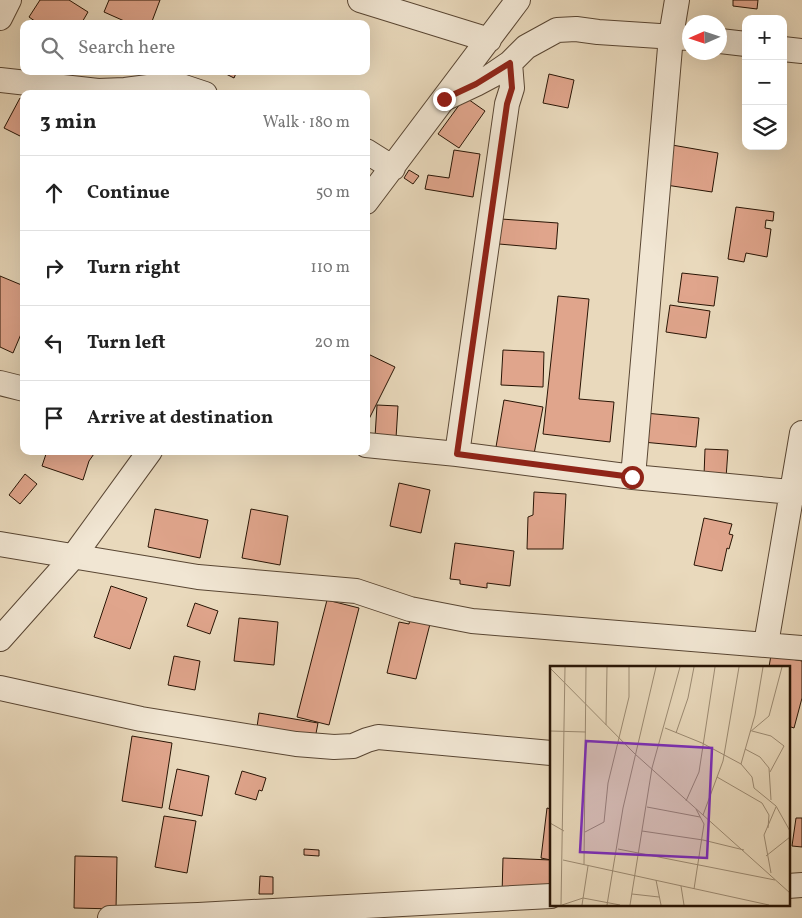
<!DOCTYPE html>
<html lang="en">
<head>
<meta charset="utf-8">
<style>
	body { margin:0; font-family:Vollkorn,serif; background:#f2f2f2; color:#222 }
	.controls { position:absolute; right:15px; top:15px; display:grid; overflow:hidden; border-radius:10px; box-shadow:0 5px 20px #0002 }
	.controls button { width:45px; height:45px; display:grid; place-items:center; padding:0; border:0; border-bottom:1px solid #e0e0e0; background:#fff; color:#222; font:25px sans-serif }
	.compass { position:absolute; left:682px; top:15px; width:45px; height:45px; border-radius:50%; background:#fff; box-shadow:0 5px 20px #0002; rotate:267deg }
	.stop { position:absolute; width:15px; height:15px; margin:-11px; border:4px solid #8f2418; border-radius:50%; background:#fff }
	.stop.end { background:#8f2418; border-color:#fff; box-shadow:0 1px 5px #0008 }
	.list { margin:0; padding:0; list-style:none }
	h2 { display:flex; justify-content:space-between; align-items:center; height:65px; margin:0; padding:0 20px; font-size:21px }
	h2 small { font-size:16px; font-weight:400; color:#767676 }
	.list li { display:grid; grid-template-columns:32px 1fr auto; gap:15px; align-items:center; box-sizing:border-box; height:75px; padding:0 20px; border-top:1px solid #e0e0e0 }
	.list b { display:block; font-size:19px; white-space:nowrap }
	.list em { font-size:16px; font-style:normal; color:#767676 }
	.icon { flex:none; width:28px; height:28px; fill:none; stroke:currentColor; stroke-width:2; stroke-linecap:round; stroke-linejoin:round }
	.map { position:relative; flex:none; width:802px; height:918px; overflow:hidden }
	.search { position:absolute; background:#fff; box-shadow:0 5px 20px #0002; left:20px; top:20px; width:350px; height:55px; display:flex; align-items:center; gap:12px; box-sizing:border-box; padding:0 18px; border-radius:10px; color:#767676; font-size:19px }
	.panel { position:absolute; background:#fff; box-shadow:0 5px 20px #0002; left:20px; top:90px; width:350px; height:365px; border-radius:10px }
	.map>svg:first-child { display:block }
	.building { fill:#e0a58c; stroke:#291505 }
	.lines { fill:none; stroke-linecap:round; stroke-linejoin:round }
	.minor-casing { stroke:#594633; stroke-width:26 }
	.minor { stroke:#f1e6d3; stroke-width:24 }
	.route { stroke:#8f2418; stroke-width:6 }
	.inset-road { fill:none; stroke:#9c8b73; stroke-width:1 }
	.view { fill:#7b2cbf; fill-opacity:0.15; stroke:#7b2cbf; stroke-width:2.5 }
	.inset-edge { fill:none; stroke:#291505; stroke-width:2.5 }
</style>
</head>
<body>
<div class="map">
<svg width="802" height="918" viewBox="0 0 802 918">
	<rect width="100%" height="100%" fill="#e9d9bc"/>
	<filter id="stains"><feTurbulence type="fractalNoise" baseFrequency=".004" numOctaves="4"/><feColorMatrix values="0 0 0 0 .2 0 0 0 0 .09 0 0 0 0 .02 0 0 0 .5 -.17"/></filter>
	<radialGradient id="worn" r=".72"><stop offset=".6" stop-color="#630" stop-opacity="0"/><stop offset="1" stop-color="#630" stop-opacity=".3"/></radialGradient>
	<path class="building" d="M 40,0 L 69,0 L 88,12 L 81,24 L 39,24 L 29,17 Z
		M 109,0 L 160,0 L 151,24 L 131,24 L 104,12 Z
		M 733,0 L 758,0 L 757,9 L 733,6 Z
		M 220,71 L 237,71 L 234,78 Z
		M 549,74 L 574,80 L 568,108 L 543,103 Z
		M 465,97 L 485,111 L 459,148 L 438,134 Z
		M 20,98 L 24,100 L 24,138 L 4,128 Z
		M 672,145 L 718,153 L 712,192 L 666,185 Z
		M 454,150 L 480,154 L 473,197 L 425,189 L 428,175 L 449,178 Z
		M 409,170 L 419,176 L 413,184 L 404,178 Z
		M 736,207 L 774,212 L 773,221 L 766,220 L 765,228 L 771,229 L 767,257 L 746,253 L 744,262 L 728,259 Z
		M 501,219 L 558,223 L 556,249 L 499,244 Z
		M 682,273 L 718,277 L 714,306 L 678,302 Z
		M 0,276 L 24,286 L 24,327 L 13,353 L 0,347 Z
		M 558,296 L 589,299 L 579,399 L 614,402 L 610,442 L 543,434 Z
		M 670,305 L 710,311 L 706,338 L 666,332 Z
		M 503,350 L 544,352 L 543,387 L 501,385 Z
		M 366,353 L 395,367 L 366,425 Z
		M 504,400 L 543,407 L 534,454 L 496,447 Z
		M 377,405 L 398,406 L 396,438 L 375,437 Z
		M 634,412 L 699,418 L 696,447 L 632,441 Z
		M 705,449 L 728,450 L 726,478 L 704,476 Z
		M 47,451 L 96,451 L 89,461 L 83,480 L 42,466 Z
		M 25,474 L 37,484 L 20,504 L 9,495 Z
		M 399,483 L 430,490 L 421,533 L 390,526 Z
		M 534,492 L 566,494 L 563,549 L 527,549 L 528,517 L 533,515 Z
		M 155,509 L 208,520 L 200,558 L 148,547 Z
		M 251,509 L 288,516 L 280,565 L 242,558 Z
		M 704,518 L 732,524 L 729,534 L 733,535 L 729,549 L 727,548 L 722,571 L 694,565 Z
		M 455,543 L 514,551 L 510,586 L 487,583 L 487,588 L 460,584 L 460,580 L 450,579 Z
		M 111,586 L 147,598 L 130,649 L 94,637 Z
		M 327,600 L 359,608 L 329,725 L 297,717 Z
		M 195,603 L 218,611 L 210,634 L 187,626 Z
		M 239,618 L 278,622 L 274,665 L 234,661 Z
		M 410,619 L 430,624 L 416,679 L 387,673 L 399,622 L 409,624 Z
		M 771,655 L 802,661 L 802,698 L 794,728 L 788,726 L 788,667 L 769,667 Z
		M 174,656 L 200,661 L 195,690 L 168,685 Z
		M 259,713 L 318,723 L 314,744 L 256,734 Z
		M 132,736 L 172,743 L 162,808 L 122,801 Z
		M 177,769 L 209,776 L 202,816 L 169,809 Z
		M 242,771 L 266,778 L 262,791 L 259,790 L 256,800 L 235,794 Z
		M 547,808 L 551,809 L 551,860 L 541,858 Z
		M 164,816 L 196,821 L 187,873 L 155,867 Z
		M 796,818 L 802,818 L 802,847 L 792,846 Z
		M 304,849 L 319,850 L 319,856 L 304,855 Z
		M 75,856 L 117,857 L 116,909 L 74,908 Z
		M 503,858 L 551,860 L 550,890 L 502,895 Z
		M 260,876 L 273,877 L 273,894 L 259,894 Z"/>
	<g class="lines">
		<g class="minor-casing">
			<path id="minor" d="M 360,0 L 489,40
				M 0,18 L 9,0
				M 720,41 L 746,44
				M 783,49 L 802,51
				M 0,80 L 98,91 L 125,90 L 156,86 L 181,86 L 205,94
				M 444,99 L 476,84 L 491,76 L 510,63 L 526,47 L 557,30 L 576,29 L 598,32 L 690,38
				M 366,151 L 393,168
				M 366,202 L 518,0
				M 0,383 L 24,389
				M 366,445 L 457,454 L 633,477 L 802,493
				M 457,454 L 507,104 L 512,88 L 510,63
				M 633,477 L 671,36 L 677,0
				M 0,544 L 198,577 L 356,591 L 410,609 L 472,621 L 802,648
				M 0,639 L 73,557 L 150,451
				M 766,644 L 802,433
				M 0,688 L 141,719 L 296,744 L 334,747 L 353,746 L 367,740 L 378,737 L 551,753
				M 788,886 L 802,885
				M 110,918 L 198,915 L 551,896"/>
		</g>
		<use href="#minor" class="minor"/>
	</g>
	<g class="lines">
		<path class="route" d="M 444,99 L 476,84 L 510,63 L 512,88 L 507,104 L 457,454 L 632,477"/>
	</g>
	<g transform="translate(550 666)">
		<rect width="240" height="240" fill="#e9d9bc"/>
		<path class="inset-road" d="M 0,2 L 85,88 L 240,227M 56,59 L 57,1M 115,62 L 152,77 L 191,98 L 202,111 L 204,122 L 226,140 L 240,165M 0,65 L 36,66M 202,65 L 221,70 L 234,80 L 220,106M 200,66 L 219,50 L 232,1M 126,67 L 138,32 L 144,1M 195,83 L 210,91 L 219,102 L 221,134M 191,98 L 205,49 L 213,1M 167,111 L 212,137 L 219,149 L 218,162M 136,135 L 149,106 L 165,1M 97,141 L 150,151M 153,149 L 173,95 L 189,1M 0,157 L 14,165M 92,165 L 153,174 L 194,184M 35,166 L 54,156 L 58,117 L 79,31 L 79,1M 68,183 L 225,214M 216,190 L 240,171M 13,194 L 219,239M 34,198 L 36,1M 221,207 L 214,169 L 226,141M 106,214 L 111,239M 131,220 L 134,239M 144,223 L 154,158 L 146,143M 82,228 L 109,231M 11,239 L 15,1M 12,239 L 33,232 L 70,239M 32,239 L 38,200M 57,239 L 73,142 L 106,1M 80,239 L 102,102 L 130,1"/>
		<path class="view" d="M 36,75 L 162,82 L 157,192 L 30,186 Z"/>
		<rect width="240" height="240" class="inset-edge"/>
	</g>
	<rect width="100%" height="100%" filter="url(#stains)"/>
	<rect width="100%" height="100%" fill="url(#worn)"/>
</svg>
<div class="controls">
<button>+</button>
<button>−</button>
<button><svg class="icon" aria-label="layers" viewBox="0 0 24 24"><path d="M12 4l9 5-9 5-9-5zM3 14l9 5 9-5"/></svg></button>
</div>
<svg class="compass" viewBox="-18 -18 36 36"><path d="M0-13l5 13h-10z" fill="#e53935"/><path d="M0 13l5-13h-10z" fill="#767676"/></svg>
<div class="stop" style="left:632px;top:477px"></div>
<div class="stop end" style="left:444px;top:99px"></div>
<div class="search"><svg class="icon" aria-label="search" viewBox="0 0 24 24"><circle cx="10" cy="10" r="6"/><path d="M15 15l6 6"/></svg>Search here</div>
<section class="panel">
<h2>3 min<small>Walk · 180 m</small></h2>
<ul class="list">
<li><svg class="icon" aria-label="ahead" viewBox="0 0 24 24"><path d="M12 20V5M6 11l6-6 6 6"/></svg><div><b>Continue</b></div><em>50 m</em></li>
<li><svg class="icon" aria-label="right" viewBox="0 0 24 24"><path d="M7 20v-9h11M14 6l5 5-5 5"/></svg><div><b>Turn right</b></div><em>110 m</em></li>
<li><svg class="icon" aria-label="left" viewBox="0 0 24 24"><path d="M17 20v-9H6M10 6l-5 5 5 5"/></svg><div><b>Turn left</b></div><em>20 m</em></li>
<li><svg class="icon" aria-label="arrive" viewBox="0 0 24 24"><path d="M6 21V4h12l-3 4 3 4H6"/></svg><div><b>Arrive at destination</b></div></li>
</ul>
</section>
</div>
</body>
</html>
